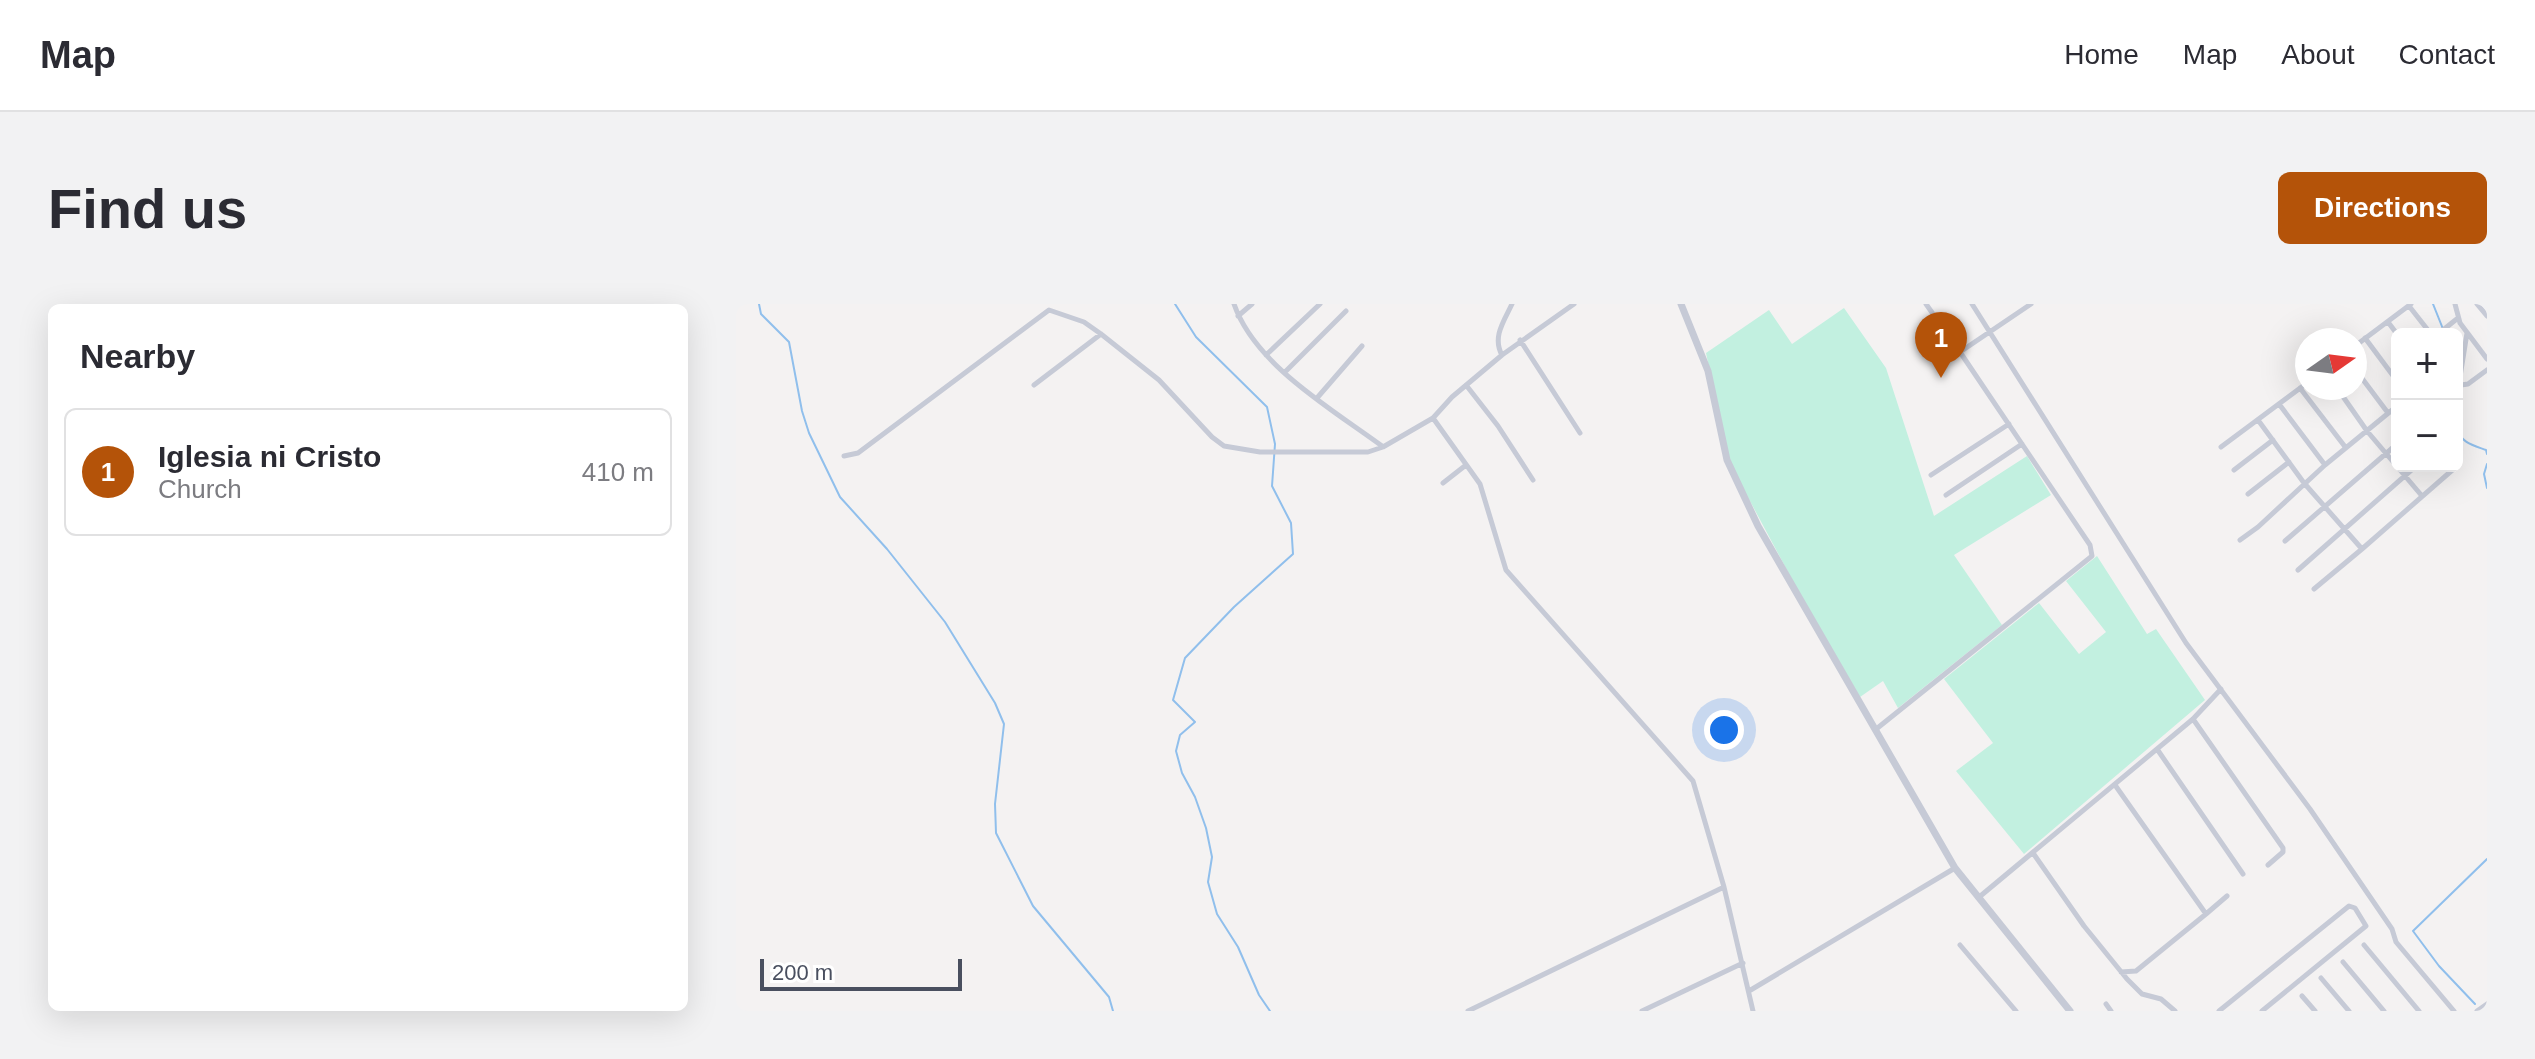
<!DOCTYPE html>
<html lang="en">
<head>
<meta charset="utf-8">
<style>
	body { margin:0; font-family:Arial,sans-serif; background:#f2f2f3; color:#2b2b33 }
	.controls { position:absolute; right:24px; top:24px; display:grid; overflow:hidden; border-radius:12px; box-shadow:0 8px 32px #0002 }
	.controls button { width:72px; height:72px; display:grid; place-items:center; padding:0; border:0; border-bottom:2px solid #e1e1e2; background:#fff; color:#2b2b33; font:40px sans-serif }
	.compass { position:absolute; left:1559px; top:24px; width:72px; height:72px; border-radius:50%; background:#fff; box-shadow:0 8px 32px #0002; rotate:76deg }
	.scale { position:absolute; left:24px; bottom:20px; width:202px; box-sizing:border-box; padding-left:8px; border:4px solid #494f5f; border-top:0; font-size:22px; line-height:28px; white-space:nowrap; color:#494f5f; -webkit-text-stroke:6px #fff; paint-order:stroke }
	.you { position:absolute; left:988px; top:426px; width:28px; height:28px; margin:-20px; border:6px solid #fff; border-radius:50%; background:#1a73e8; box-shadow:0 0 0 12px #1a73e833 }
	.badge { display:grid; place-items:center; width:52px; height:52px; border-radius:50%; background:#b45309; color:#fff; font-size:26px; font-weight:700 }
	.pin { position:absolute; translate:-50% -66px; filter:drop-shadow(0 2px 4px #0008) }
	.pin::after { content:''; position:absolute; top:42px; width:28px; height:24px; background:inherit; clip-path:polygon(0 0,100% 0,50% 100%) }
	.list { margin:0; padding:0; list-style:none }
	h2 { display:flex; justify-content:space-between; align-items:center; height:104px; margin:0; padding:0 32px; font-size:34px }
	h2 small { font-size:26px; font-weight:400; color:#7c7c81 }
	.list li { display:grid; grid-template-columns:52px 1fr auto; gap:24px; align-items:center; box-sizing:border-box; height:128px; margin:0 16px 16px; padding:0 16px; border:2px solid #e1e1e2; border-radius:12px }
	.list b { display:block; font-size:30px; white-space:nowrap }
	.list p { margin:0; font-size:26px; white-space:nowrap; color:#7c7c81 }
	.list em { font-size:26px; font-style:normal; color:#7c7c81 }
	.map { position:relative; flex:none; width:1751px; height:707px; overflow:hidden; border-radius:12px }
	header { display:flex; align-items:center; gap:48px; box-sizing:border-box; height:112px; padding:0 40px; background:#fff; border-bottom:2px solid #e1e1e2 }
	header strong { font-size:38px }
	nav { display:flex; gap:44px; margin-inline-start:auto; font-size:28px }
	.intro { display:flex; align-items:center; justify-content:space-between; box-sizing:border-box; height:192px; padding:0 48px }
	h1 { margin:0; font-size:56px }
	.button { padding:20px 36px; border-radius:12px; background:#b45309; color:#fff; font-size:28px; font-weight:700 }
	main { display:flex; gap:48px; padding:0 48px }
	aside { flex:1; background:#fff; border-radius:12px; box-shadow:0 8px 32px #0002 }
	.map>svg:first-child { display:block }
	.green { fill:#c2f0e0 }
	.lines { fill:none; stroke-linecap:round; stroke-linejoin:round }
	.stream { stroke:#90bfec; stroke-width:2 }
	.minor { stroke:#c6cad6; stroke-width:5 }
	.tertiary { stroke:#c6cad6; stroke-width:7 }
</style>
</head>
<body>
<header>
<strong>Map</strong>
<nav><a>Home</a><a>Map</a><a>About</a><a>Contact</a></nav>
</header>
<div class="intro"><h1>Find us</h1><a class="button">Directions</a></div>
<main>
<aside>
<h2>Nearby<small></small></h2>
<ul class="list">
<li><span class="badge">1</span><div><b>Iglesia ni Cristo</b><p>Church</p></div><em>410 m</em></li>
</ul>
</aside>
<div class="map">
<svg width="1751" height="707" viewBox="0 0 1751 707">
	<rect width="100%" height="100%" fill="#f4f2f2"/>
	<path class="green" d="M 1108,4 L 1150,64 L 1198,212 L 1291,152 L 1315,191 L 1218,251 L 1266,321 L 1162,404 L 1147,377 L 1124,393 L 1059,281 L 999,169 L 991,148 L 970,49 L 1033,6 L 1056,40 Z
		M 1361,252 L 1411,330 L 1420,325 L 1469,396 L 1288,550 L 1220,467 L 1257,439 L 1208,375 L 1303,299 L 1343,350 L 1370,328 L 1330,277 Z"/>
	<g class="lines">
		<path class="stream" d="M 23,0 L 25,10 L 53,38 L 66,107 L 73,129 L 104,193 L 151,245 L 209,318 L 259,399 L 268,420 L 259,500 L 260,529 L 297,602 L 373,693 L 377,707
			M 439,0 L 460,33 L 531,103 L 539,140 L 536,182 L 555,219 L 557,250 L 498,303 L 449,354 L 437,396 L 459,418 L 444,431 L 440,447 L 446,469 L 459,493 L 470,524 L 476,553 L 472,578 L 481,610 L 502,643 L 523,691 L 534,707
			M 1697,0 L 1709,30
			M 1721,124 C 1725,139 1736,141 1750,146 L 1751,150
			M 1751,160 L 1748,170 L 1751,184
			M 1739,700 L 1703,662 L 1677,627 L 1751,555"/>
		<path class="minor" d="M 498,0 C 519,61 596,105 646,142
			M 1190,0 L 1224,48
			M 1236,0 L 1450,339 L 1574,505 L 1656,625 L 1660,638 L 1718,707
			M 1719,0 L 1724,19 L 1751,55
			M 1741,0 L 1751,12
			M 1673,2 L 1695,30
			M 502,12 L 516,0
			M 1652,18 L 1661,30
			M 1731,29 L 1723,79 L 1725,81 L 1732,80 L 1751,66
			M 1702,30 L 1722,14
			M 1629,34 L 1661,77
			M 784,36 L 844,129
			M 1619,42 L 1675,0
			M 530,51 L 584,0
			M 766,51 C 756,33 768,17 776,0
			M 1619,65 L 1652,109
			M 549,68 L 610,7
			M 298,81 L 365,30
			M 730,81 L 762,122 L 797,176
			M 1564,84 L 1610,144
			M 1601,84 L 1631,127 L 1686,192
			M 581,94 L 626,42
			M 1543,100 L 1589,161
			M 697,114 L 744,180 L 770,266 L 957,477 L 988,583 L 1017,707
			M 1522,116 L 1568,179 L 1626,245 L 1721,162
			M 1485,143 L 1571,79
			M 108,152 L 122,149 L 313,6 L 348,18 L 365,30 L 423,76 L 476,133 L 488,142 L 524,148 L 632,148 L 647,143 L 697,114 L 716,93 L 766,51 L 838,0
			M 1498,166 L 1537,136
			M 1195,171 L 1273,120
			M 707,179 L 730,161
			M 1512,190 L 1553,158
			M 1210,191 L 1286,140
			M 1504,236 L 1522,223 L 1589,161 L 1661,102
			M 1549,237 L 1661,140
			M 1562,266 L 1680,162
			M 1578,285 L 1626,245
			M 1457,415 L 1547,544 L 1547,548 L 1532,561
			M 1139,426 L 1356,252 L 1354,241 L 1224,48 L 1295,0
			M 1421,445 L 1507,570
			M 1379,481 L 1470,610 L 1400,667 L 1385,668
			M 1297,549 L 1348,622 L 1391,675 L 1406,690 L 1425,695 L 1439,707
			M 1242,594 L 1457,415 L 1485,385
			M 1470,610 L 1491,592
			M 1224,641 L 1280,707
			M 1628,641 L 1683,707
			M 1607,658 L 1648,707
			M 1585,674 L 1613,707
			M 1013,687 L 1219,564
			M 1566,692 L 1579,707
			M 1370,700 L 1375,707
			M 732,707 L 988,583
			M 906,707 L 1007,659
			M 1483,707 L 1613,602 L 1619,604 L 1630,622 L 1526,707
			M 1741,707 L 1751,700"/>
		<path class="tertiary" d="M 945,0 L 972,67 L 991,156 L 1022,222 L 1219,564 L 1334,707"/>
	</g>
</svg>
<div class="controls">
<button>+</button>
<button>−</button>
</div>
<svg class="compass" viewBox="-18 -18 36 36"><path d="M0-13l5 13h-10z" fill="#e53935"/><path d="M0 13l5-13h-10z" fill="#7c7c81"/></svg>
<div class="scale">200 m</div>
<div class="you"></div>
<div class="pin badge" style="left:1205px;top:74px">1</div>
</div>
</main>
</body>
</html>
